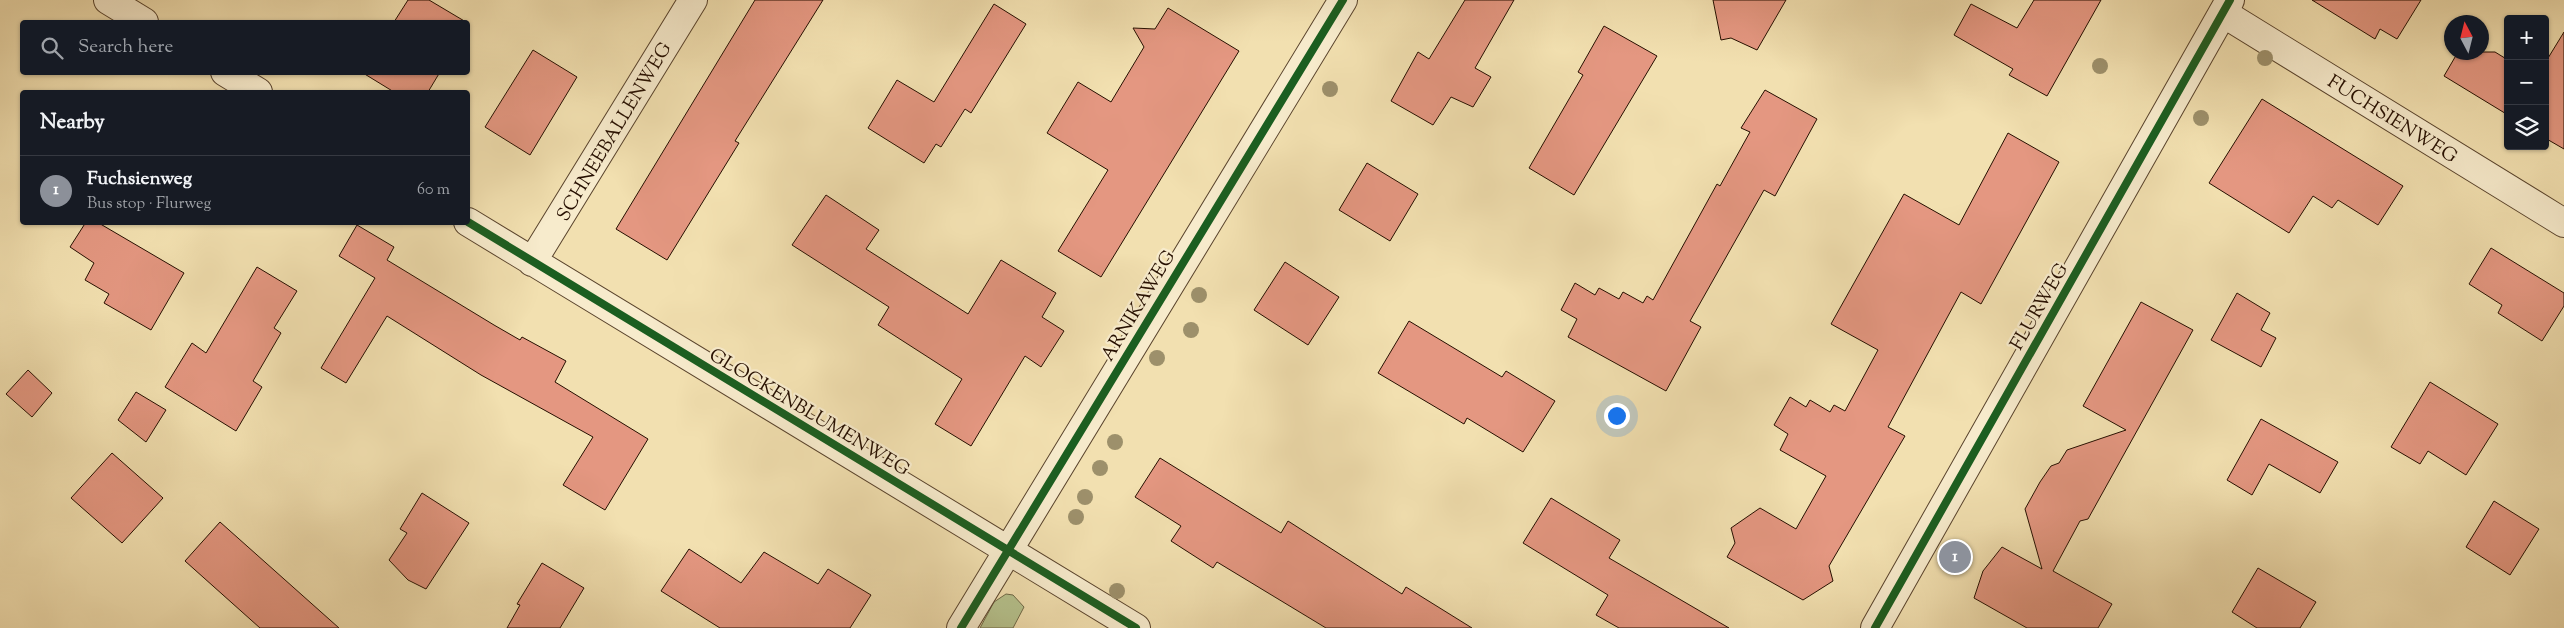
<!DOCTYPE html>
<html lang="en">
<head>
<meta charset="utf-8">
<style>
	body { margin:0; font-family:"Sorts Mill Goudy",serif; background:#20242c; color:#f1f3f6 }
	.controls { position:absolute; right:15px; top:15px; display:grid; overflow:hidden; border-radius:5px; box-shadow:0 1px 4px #0004 }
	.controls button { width:45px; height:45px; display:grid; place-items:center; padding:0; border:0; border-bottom:1px solid #363941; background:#171b24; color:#f1f3f6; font:25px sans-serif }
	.compass { position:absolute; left:2444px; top:15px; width:45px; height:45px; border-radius:50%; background:#171b24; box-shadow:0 1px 4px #0004; rotate:353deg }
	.you { position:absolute; left:1616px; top:415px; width:18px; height:18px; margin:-12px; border:4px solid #fff; border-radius:50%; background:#1a73e8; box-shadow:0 0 0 8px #1a73e833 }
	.badge { display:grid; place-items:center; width:32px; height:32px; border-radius:50%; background:#8c9099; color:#fff; font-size:16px; font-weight:700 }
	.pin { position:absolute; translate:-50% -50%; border:2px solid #fff; box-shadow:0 1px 5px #0006 }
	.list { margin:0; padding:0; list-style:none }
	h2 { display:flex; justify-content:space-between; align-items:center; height:65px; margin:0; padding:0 20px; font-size:21px }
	h2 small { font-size:16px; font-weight:400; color:#9ea1a6 }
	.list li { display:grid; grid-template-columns:32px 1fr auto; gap:15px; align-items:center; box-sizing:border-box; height:70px; padding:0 20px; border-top:1px solid #363941 }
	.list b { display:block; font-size:19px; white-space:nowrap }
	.list p { margin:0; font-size:16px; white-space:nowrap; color:#9ea1a6 }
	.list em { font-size:16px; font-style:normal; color:#9ea1a6 }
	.icon { flex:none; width:28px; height:28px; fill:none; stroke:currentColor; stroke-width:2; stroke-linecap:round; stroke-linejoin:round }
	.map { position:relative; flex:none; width:2564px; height:628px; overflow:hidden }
	.search { position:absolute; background:#171b24; box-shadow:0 1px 4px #0004; left:20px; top:20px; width:450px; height:55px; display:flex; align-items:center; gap:12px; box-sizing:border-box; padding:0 18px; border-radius:5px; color:#9ea1a6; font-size:19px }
	.panel { position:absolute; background:#171b24; box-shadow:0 1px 4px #0004; left:20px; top:90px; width:450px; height:135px; border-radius:5px }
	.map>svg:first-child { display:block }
	.green { fill:#b6c38e; stroke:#6e6947 }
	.building { fill:#e49781; stroke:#260f00 }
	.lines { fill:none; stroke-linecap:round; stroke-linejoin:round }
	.minor-casing { stroke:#59432c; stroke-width:30 }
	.minor { stroke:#f7ebcc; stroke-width:28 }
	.cycleway-casing { stroke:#f7ebcc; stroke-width:11 }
	.cycleway { stroke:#1b5e20; stroke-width:8 }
	.tree { fill:#9d906b }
	.labels { text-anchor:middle; stroke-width:4.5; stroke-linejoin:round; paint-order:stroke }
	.street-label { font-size:19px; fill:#260f00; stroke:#f7ebcc }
</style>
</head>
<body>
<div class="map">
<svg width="2564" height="628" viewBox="0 0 2564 628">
	<rect width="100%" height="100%" fill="#f2e0b0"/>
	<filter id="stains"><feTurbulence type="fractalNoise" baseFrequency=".004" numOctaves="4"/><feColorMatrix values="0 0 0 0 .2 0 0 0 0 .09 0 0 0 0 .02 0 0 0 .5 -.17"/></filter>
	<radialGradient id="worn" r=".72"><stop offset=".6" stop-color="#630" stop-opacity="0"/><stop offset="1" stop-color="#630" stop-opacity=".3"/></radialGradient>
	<path class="green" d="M 1006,594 L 1013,595 L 1024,607 L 1013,628 L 980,628 L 994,602 Z"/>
	<path class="building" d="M 408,0 L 429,0 L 466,22 L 394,22 Z
		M 755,0 L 823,0 L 735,141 L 739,143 L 667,260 L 616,229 Z
		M 1465,0 L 1514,0 L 1475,68 L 1491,77 L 1473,107 L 1451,97 L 1433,125 L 1391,101 L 1418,52 L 1429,59 Z
		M 1713,0 L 1786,0 L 1757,50 L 1731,38 L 1721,40 Z
		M 2034,0 L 2101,0 L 2047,96 L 2009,75 L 2013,69 L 1954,35 L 1971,4 L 2017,28 Z
		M 2312,0 L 2421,0 L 2397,39 L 2380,29 L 2375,39 Z
		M 994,4 L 1026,24 L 971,113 L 965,109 L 941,147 L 936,144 L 924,163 L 868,128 L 897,80 L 934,102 Z
		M 1168,8 L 1239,51 L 1101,277 L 1058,251 L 1108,170 L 1047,133 L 1078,82 L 1111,102 L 1144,47 L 1133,28 L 1155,29 Z
		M 1604,26 L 1657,56 L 1574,195 L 1529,168 L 1583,75 L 1578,72 Z
		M 2564,32 L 2564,149 L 2545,138 L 2545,63 Z
		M 533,50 L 577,77 L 530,155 L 485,127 Z
		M 2458,52 L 2495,52 L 2508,60 L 2508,115 L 2444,76 Z
		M 440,72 L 428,92 L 394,92 L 363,73 Z
		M 1765,90 L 1817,119 L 1775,196 L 1764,190 L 1690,321 L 1701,327 L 1666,391 L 1568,337 L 1577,319 L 1561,310 L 1575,283 L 1595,295 L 1599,288 L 1619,299 L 1623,292 L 1643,303 L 1647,296 L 1653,300 L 1717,184 L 1720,186 L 1750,132 L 1741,128 Z
		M 2262,99 L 2403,186 L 2378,225 L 2338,200 L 2332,208 L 2313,196 L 2289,233 L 2209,183 Z
		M 2008,133 L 2059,162 L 1981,304 L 1961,292 L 1888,427 L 1905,436 L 1829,566 L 1833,581 L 1803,600 L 1727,557 L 1735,543 L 1731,528 L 1760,508 L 1796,529 L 1826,476 L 1780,450 L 1788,434 L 1774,425 L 1790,397 L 1806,407 L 1810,400 L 1830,412 L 1834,405 L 1845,411 L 1878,350 L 1831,324 L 1904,194 L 1959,225 Z
		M 1367,163 L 1418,194 L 1390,241 L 1339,210 Z
		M 826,195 L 879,230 L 866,249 L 968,314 L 1001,260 L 1056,293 L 1042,317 L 1064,331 L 1041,367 L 1025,356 L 971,446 L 935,424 L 962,379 L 878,325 L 889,307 L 792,245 Z
		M 86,222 L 97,222 L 184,273 L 151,330 L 104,303 L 109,294 L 85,280 L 94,263 L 70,247 Z
		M 357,225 L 394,247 L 387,260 L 494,325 L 520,340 L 522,337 L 566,361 L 555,382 L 648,439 L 605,510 L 563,485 L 593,437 L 481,375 L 387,316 L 346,383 L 321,368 L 375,278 L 339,256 Z
		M 2491,248 L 2564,293 L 2564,306 L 2542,341 L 2498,313 L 2502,305 L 2469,284 Z
		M 1285,262 L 1339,297 L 1308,345 L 1254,310 Z
		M 257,267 L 297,291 L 274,328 L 281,333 L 253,381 L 262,387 L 236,431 L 165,387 L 192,343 L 206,353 Z
		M 2237,293 L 2270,313 L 2261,330 L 2276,338 L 2261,367 L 2211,340 Z
		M 2141,302 L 2193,330 L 2088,519 L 2080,521 L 2053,571 L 2112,604 L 2098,628 L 2027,628 L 1974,598 L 1983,571 L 2002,547 L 2042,569 L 2025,509 L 2040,482 L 2051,466 L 2059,463 L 2067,450 L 2126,430 L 2083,406 Z
		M 1409,321 L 1502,377 L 1506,371 L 1555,401 L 1523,452 L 1467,418 L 1464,424 L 1378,373 Z
		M 28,370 L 52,393 L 32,417 L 6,394 Z
		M 2430,382 L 2498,424 L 2466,475 L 2428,451 L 2420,464 L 2391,447 Z
		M 136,392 L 166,410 L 146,442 L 118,420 Z
		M 2261,419 L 2338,462 L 2320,493 L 2269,464 L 2252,495 L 2227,480 Z
		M 112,453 L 163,498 L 122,543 L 71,498 Z
		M 1160,458 L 1281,533 L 1288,521 L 1402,594 L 1406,587 L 1472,628 L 1326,628 L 1217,562 L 1213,568 L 1171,541 L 1181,526 L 1135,497 Z
		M 422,493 L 469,523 L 426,589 L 408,580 L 389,560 L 407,533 L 400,529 Z
		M 1551,498 L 1620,540 L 1609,558 L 1729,628 L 1619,628 L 1596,615 L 1608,595 L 1523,543 Z
		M 2494,501 L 2539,529 L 2510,575 L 2466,547 Z
		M 220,522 L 339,628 L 260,628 L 185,561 Z
		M 689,549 L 741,583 L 764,552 L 818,584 L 828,569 L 871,595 L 850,628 L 720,628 L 661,591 Z
		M 542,563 L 584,588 L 560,628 L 507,628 L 520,605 L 517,604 Z
		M 2258,568 L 2316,602 L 2300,628 L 2257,628 L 2232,612 Z"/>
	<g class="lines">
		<g class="minor-casing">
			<path id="minor" d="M 108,0 L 144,22
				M 2223,13 L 2564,223
				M 225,72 L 258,92
				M 468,222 L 1136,628
				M 532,262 L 693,0
				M 961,628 L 1343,0
				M 1875,628 L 2230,0"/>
		</g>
		<use href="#minor" class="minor"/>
		<g class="cycleway-casing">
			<path id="cycleway" d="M 468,222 L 1136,628
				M 961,628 L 1343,0
				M 1875,628 L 2230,0"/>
		</g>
		<use href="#cycleway" class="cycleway"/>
	</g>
	<g class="tree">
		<circle cx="2265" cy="58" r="8"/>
		<circle cx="2100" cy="66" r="8"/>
		<circle cx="1330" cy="89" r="8"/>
		<circle cx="2201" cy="118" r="8"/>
		<circle cx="1199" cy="295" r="8"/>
		<circle cx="1191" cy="330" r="8"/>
		<circle cx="1157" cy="358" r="8"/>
		<circle cx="1115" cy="442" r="8"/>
		<circle cx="1100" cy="468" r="8"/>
		<circle cx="1085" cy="497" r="8"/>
		<circle cx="1076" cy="517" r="8"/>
		<circle cx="1117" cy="591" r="8"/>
	</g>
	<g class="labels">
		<g class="street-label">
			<text transform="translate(2393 118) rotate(32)" y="7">FUCHSIENWEG</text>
			<text transform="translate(613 131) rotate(-59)" y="7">SCHNEEBALLENWEG</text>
			<text transform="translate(1137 305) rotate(-59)" y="7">ARNIKAWEG</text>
			<text transform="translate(2038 306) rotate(-60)" y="7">FLURWEG</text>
			<text transform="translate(810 411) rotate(31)" y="7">GLOCKENBLUMENWEG</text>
		</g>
	</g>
	<rect width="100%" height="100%" filter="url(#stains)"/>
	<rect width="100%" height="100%" fill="url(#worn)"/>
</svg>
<div class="controls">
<button>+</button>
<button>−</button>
<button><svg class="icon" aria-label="layers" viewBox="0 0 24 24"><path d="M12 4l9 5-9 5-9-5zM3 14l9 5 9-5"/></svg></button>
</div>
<svg class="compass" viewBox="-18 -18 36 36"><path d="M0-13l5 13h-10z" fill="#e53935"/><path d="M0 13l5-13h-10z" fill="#9ea1a6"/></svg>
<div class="you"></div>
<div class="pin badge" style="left:1955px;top:557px">1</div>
<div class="search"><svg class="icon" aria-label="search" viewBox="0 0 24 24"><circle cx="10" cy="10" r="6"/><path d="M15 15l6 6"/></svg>Search here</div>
<section class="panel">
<h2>Nearby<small></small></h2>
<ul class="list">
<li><span class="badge">1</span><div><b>Fuchsienweg</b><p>Bus stop · Flurweg</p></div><em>60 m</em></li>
</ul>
</section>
</div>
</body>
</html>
